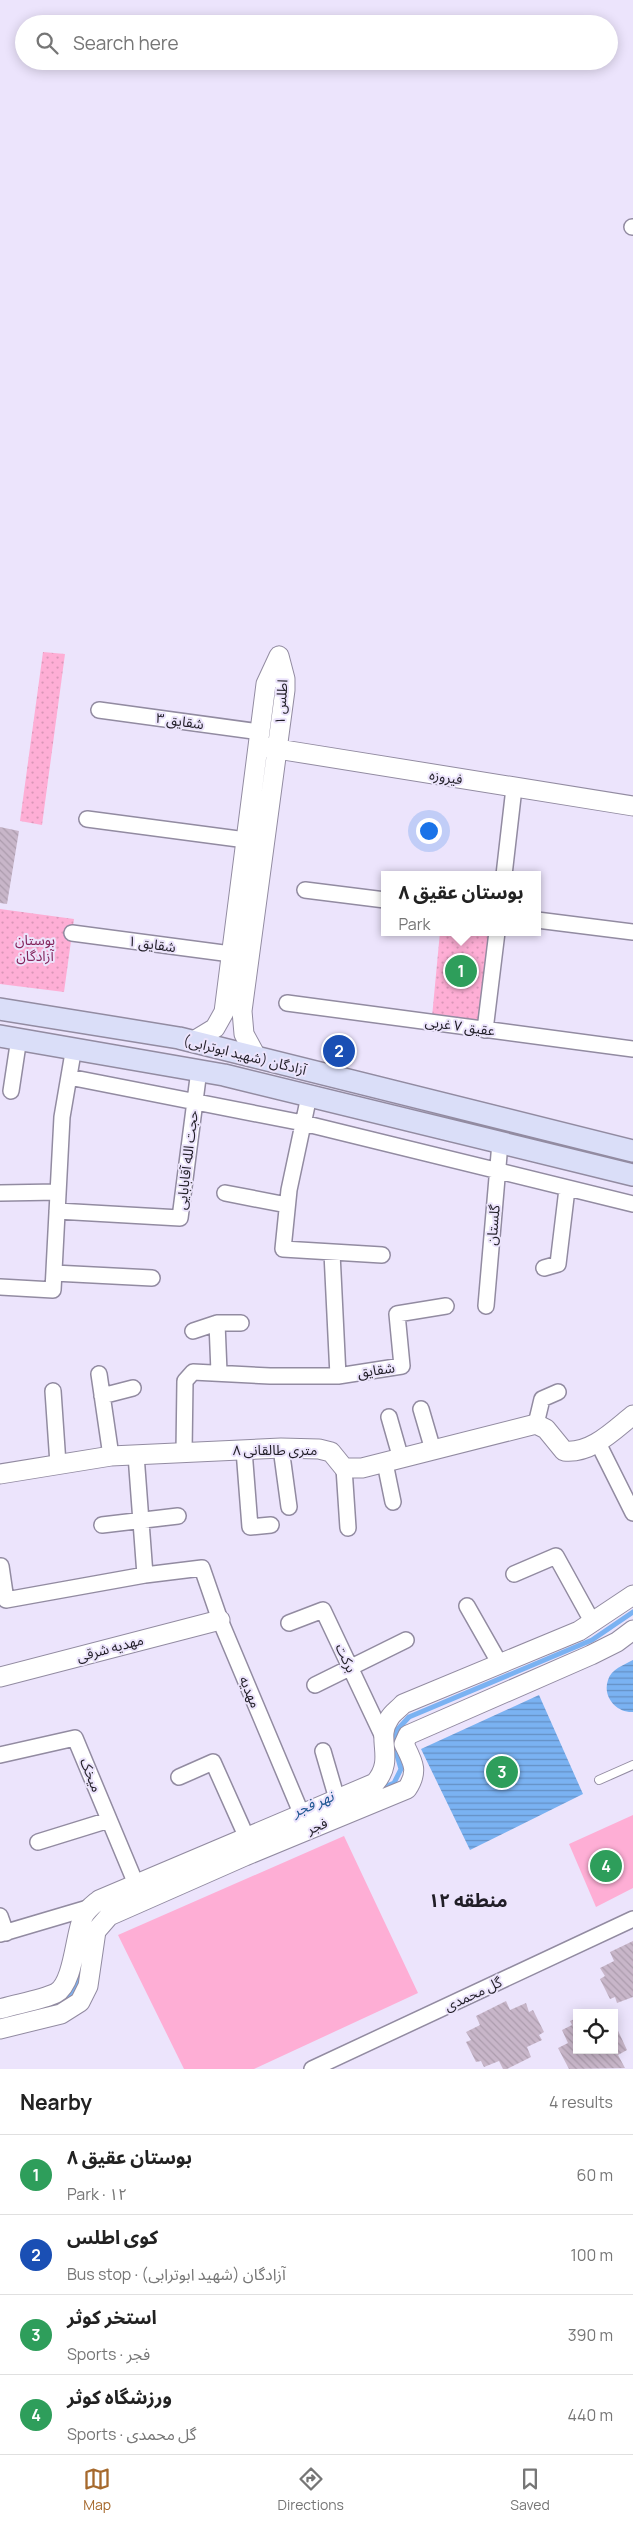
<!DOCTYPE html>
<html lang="en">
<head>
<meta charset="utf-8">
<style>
	body { margin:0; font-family:Manrope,"Noto Sans Arabic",sans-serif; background:#f6f6f6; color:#222 }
	.controls { position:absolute; right:15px; bottom:15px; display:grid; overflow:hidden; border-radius:0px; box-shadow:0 2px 12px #0003 }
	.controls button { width:45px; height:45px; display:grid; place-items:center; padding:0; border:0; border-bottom:1px solid #e0e0e0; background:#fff; color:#222; font:25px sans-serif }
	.you { position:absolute; left:428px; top:830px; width:18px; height:18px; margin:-12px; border:4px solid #fff; border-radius:50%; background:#1a73e8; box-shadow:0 0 0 8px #1a73e833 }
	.badge { display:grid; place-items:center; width:32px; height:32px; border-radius:50%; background:#a6692d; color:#fff; font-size:16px; font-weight:700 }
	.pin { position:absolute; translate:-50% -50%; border:2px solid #fff; box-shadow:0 1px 5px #0006 }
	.popup { position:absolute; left:381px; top:871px; width:160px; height:65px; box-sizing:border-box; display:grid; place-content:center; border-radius:0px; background:#fff; filter:drop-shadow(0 1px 4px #0005); font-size:16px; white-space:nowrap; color:#767676 }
	.popup b { font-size:19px; color:#222 }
	.popup::after { content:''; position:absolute; left:50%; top:100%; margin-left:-10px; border:10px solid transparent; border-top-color:#fff }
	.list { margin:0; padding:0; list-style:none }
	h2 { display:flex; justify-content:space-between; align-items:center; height:65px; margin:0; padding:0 20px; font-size:21px }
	h2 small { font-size:16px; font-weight:400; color:#767676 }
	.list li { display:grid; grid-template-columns:32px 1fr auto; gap:15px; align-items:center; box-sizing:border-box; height:80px; padding:0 20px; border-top:1px solid #e0e0e0 }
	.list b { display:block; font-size:19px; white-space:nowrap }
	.list p { margin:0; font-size:16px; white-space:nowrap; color:#767676 }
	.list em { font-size:16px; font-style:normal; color:#767676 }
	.icon { flex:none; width:28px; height:28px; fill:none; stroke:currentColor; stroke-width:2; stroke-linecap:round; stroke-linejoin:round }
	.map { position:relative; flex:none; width:633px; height:2069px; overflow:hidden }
	.search { position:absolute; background:#fff; box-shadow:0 2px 12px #0003; left:15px; right:15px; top:15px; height:55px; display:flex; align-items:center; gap:12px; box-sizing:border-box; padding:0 18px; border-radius:28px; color:#767676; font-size:19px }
	.sheet { height:385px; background:#fff }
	nav { display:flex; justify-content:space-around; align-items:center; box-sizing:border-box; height:70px; border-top:1px solid #e0e0e0; background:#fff; font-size:14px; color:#767676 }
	nav a { display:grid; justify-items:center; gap:2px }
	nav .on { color:#a6692d }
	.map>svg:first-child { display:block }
	.park { fill:url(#park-dots) }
	.garden { fill:#feaed5 }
	.water { fill:url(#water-rules) }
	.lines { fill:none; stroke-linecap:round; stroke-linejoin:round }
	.stream { stroke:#7ab2f2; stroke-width:5 }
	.building { fill:url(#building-back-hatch) }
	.service-casing { stroke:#928ba1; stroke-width:10 }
	.minor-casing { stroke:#928ba1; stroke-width:18 }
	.tertiary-casing { stroke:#928ba1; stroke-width:21 }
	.secondary-casing { stroke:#928ba1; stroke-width:24 }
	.service { stroke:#fff; stroke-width:8 }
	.minor { stroke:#fff; stroke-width:15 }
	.tertiary { stroke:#fff; stroke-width:19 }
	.secondary { stroke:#dadef8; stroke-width:21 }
	.labels { text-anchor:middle; stroke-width:4; stroke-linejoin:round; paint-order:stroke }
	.street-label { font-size:14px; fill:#211e27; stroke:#ece4fc }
	.park-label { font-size:14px; fill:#84255c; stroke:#ece4fc }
	.water-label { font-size:15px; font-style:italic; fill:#1f5792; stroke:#ece4fc }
	.district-label { font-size:19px; font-weight:bold; fill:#211e27; stroke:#ece4fc }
</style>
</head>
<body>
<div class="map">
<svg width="633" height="2069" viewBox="0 0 633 2069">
	<defs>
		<pattern id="park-dots" width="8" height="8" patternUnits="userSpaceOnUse" patternTransform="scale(1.25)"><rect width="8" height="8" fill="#feaed5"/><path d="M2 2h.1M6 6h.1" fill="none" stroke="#d995b7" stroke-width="1.8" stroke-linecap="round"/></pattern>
		<pattern id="water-rules" width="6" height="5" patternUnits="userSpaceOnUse" patternTransform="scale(1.25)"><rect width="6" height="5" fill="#7ab2f2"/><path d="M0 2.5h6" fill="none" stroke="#6490c4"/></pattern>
		<pattern id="building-back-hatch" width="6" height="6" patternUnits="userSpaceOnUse" patternTransform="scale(1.25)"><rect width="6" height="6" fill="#c8b6c9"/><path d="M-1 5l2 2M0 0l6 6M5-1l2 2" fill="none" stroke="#ac9cad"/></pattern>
	</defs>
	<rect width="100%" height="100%" fill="#ece4fc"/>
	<path class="park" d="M 43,652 L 65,654 L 42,825 L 20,821 Z
		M 0,909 L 74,919 L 64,992 L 0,984 Z
		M 440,932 L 490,932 L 480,1021 L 432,1017 Z"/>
	<path class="garden" d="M 633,1815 L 633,1888 L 596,1907 L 569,1844 Z
		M 344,1836 L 418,1993 L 254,2069 L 184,2069 L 118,1935 Z"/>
	<path class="water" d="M 633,1660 L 633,1712 C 617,1713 602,1697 608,1680 C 611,1669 624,1665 633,1660 Z
		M 539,1695 L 583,1794 L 470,1850 L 421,1749 Z"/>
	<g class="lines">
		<path class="stream" d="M 377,1790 L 394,1783 L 401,1769 L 395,1748 L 397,1730 L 409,1717 L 592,1640 L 633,1612
			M 47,2006 C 73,1999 75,1987 83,1963"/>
	</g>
	<path class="building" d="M 0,827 L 19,831 L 7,904 L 0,903 Z
		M 633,1941 L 633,1997 L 617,2003 L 615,1997 L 610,1999 L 600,1979 L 605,1976 L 600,1968 L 614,1961 L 610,1952 Z
		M 506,2001 L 510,2010 L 526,2003 L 529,2012 L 533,2010 L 544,2032 L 539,2035 L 542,2040 L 527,2047 L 531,2057 L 507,2069 L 503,2069 L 499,2061 L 484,2067 L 481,2061 L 476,2062 L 466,2042 L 471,2040 L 466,2032 L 480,2025 L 476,2016 Z
		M 577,2018 L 577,2050 L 614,2050 L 614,2022 L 627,2050 L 618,2055 L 625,2068 L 569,2069 L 558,2048 L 568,2043 L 562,2030 L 572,2025 L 570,2021 Z"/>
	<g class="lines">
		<g class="service-casing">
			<path id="service" d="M 599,1780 L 633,1765"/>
		</g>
		<g class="minor-casing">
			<path id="minor" d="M 632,227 L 633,227
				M 99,710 L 260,732
				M 87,819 L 246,840
				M 504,875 L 514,788
				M 305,890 L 385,900
				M 537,920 L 633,932
				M 72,933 L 231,954
				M 287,1003 L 633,1049
				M 485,1030 L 497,932
				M 69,1077 L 303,1123 L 633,1204
				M 11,1091 L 19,1038
				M 309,1096 L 289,1190 L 283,1249 L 382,1255
				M 0,1193 L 58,1192
				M 225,1193 L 287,1205
				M 57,1211 L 180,1218 L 199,1070
				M 544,1268 L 558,1264 L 567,1189
				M 54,1273 L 152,1278
				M 0,1287 L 53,1290 L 62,1117 L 74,1047
				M 486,1306 L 500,1143
				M 217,1323 L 219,1372
				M 193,1331 L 217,1323 L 241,1323
				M 99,1374 L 111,1456
				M 338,1376 L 402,1366 L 397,1314 L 446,1306
				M 53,1391 L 58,1464
				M 102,1396 L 133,1388
				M 421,1409 L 433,1450
				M 389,1417 L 401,1459
				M 536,1424 L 542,1399 L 558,1392
				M 598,1443 L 633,1513
				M 281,1448 L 289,1507
				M 244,1450 L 250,1527 L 271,1525
				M 184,1452 L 185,1381 L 193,1372 L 270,1376 L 338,1376 L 332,1253
				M 136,1455 L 145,1575
				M 385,1463 L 393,1502
				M 344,1468 L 348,1528
				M 102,1525 L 178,1516
				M 1,1566 L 6,1600 L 145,1575 L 202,1568 L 220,1620 L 302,1815
				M 514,1574 L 556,1556 L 593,1623
				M 467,1606 L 500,1664
				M 289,1623 L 323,1610 L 384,1739
				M 315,1685 L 406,1640
				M 323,1751 L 337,1799
				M 0,1755 L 75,1738 L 136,1884
				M 179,1777 L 213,1762 L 247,1838
				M 38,1842 L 109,1820
				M 0,1916 L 6,1933
				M 0,1934 L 88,1908
				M 312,2069 L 633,1919"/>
		</g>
		<g class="tertiary-casing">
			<path id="tertiary" d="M 265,747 L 633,806
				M 192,1042 L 215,1028 L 224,1012 L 266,684 L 279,656
				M 257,1058 L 244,1034 L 242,1011 L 285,690 L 285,679 L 279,656
				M 0,1474 L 111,1456 L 281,1448 L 319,1449 L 331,1452 L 344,1468 L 362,1468 L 536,1424 L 546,1429 L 564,1451 C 591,1454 613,1431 633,1415
				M 0,1677 L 220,1620
				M 0,2009 C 16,2004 42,2000 56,1993 C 74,1983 75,1934 83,1917 C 87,1909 93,1905 99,1900 L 375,1783 C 396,1759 375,1739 389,1719 C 392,1713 399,1709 403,1704 L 579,1631 L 633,1595
				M 0,2029 L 61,2014 L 80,2002 L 88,1986 L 96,1931 L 109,1916 L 245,1856 L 407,1789 C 419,1771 413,1762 404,1744 L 408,1735 L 591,1655 L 617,1642 L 633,1630"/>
		</g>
		<g class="secondary-casing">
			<path id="secondary" d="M 0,1009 L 179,1038 L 633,1151
				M 0,1036 L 224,1075 L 633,1175"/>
		</g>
		<use href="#service" class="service"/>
		<use href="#minor" class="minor"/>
		<use href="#tertiary" class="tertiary"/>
		<use href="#secondary" class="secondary"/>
	</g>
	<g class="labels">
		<g class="street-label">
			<text transform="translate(281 702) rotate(-86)" y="5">اطلس ۱</text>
			<text transform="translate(180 721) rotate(8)" y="5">شقایق ۳</text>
			<text transform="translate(446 777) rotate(9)" y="5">فیروزه</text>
			<text transform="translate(152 944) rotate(8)" y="5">شقایق ۱</text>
			<text transform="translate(460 1026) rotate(8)" y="5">عقیق ۷ غربی</text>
			<text transform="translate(245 1055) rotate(14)" y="5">آزادگان (شهید ابوترابی)</text>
			<text transform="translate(187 1160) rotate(-83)" y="5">حجت الله آقابابایی</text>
			<text transform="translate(493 1225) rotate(-85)" y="5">گلستان</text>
			<text transform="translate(376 1370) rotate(-8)" y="5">شقایق</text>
			<text x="275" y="1455">۸ متری طالقانی</text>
			<text transform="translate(110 1648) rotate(-15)" y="5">مهدیه شرقی</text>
			<text transform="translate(346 1658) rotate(65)" y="5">برکت</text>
			<text transform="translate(250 1692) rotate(67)" y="5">مهدیه</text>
			<text transform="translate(91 1775) rotate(68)" y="5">میخک</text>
			<text transform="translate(317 1826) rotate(-22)" y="5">فجر</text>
			<text transform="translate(473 1994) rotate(-25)" y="5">گل محمدی</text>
		</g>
		<g class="park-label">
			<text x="35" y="945">بوستان<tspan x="35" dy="16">آزادگان</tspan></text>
		</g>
		<g class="water-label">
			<text transform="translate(313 1804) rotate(-23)" y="5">نهر فجر</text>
		</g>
		<g class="district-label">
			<text x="468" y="1907">منطقه ۱۲</text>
		</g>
	</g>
</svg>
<div class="controls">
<button><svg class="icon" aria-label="locate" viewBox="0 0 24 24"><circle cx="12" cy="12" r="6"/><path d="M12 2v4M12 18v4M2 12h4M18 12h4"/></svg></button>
</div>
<div class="you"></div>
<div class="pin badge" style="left:461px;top:971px;background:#2e9e5b">1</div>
<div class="popup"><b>بوستان عقیق ۸</b>Park</div>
<div class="pin badge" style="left:339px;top:1051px;background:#1a4fb4">2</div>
<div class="pin badge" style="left:502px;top:1772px;background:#2e9e5b">3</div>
<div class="pin badge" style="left:606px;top:1866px;background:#2e9e5b">4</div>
<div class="search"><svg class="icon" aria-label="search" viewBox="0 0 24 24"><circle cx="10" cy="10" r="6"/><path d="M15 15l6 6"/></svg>Search here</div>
</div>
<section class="sheet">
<h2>Nearby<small>4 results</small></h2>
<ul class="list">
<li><span class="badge" style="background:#2e9e5b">1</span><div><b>بوستان عقیق ۸</b><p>Park · ۱۲</p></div><em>60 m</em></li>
<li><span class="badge" style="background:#1a4fb4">2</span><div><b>کوی اطلس</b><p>Bus stop · آزادگان (شهید ابوترابی)</p></div><em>100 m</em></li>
<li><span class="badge" style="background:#2e9e5b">3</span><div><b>استخر کوثر</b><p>Sports · فجر</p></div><em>390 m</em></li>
<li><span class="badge" style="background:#2e9e5b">4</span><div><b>ورزشگاه کوثر</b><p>Sports · گل محمدی</p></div><em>440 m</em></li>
</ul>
</section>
<nav>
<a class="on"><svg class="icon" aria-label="map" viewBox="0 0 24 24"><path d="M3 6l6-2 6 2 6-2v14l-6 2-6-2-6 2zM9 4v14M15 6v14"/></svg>Map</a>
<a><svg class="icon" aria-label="directions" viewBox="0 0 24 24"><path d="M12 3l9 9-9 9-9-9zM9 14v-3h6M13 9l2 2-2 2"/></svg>Directions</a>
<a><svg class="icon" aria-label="saved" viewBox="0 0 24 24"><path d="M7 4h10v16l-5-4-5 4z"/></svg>Saved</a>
</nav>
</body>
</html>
